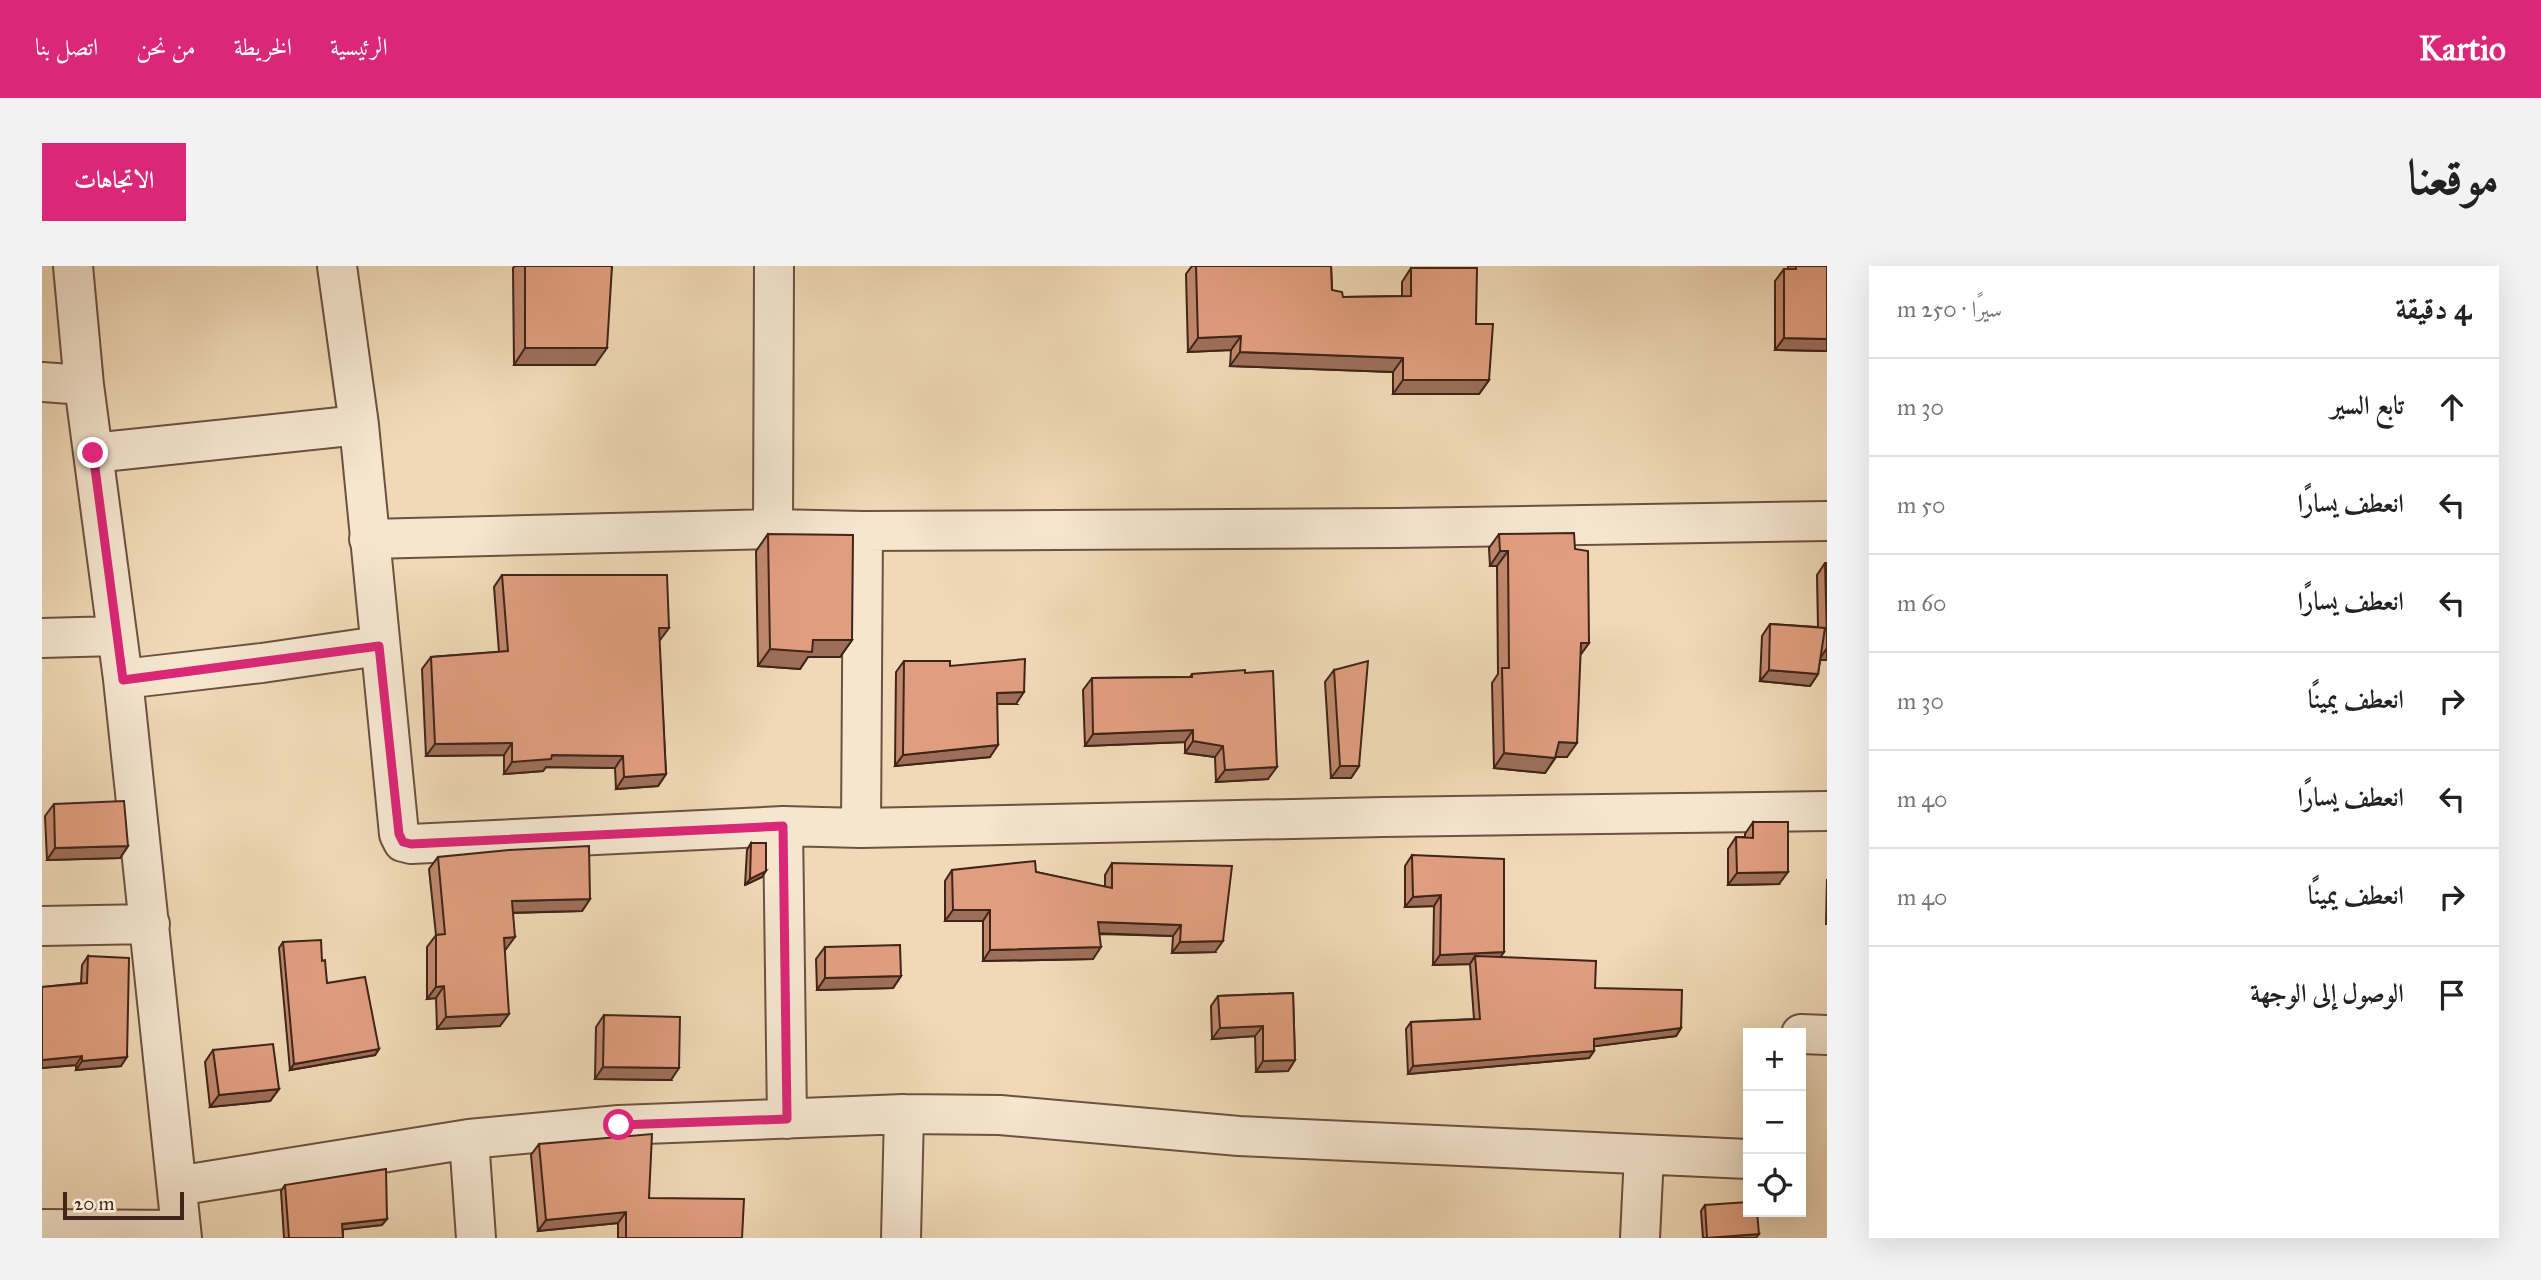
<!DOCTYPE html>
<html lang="ar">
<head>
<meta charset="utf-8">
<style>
	body { margin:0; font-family:"IM FELL Great Primer",Amiri,serif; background:#f2f2f2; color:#222; direction:rtl }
	.controls { position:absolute; right:21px; bottom:21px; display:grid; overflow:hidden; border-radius:0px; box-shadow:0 7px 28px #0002 }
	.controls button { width:63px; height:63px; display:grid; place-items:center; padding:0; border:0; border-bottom:2px solid #e0e0e0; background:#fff; color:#222; font:35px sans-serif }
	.scale { position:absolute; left:21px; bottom:18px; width:121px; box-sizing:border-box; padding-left:7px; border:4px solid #412417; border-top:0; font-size:19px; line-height:24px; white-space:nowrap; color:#412417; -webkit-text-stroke:5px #f5e6d0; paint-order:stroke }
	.stop { position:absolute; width:21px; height:21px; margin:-16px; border:5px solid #db2777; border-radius:50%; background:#fff }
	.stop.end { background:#db2777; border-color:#fff; box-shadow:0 2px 7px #0008 }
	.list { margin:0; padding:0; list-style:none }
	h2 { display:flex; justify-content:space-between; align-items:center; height:91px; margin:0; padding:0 28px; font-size:30px }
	h2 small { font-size:23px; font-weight:400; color:#767676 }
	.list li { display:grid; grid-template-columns:46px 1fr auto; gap:21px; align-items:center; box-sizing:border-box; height:98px; padding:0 28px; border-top:2px solid #e0e0e0 }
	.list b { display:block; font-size:26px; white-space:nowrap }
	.list em { font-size:23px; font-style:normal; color:#767676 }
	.icon { flex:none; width:38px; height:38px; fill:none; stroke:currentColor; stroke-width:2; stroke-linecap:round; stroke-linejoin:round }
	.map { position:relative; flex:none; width:1785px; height:972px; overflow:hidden; direction:ltr; border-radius:0px }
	header { display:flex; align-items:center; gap:42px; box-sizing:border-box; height:98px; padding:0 35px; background:#db2777; color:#fff }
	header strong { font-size:33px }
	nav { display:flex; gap:38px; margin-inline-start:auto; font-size:24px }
	.intro { display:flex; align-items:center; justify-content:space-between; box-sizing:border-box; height:168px; padding:0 42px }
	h1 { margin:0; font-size:49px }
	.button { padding:18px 32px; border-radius:0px; background:#db2777; color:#fff; font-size:24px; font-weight:700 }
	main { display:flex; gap:42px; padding:0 42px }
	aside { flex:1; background:#fff; border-radius:0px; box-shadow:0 7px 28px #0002 }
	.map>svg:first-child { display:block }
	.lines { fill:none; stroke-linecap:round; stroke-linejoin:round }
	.minor-casing { stroke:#6d513f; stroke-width:42 }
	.minor { stroke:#f5e6d0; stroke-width:38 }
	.wall { fill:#c1886e; stroke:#412417; stroke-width:2 }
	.shaded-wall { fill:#9d6f5a; stroke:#412417; stroke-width:2 }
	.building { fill:#e09e80; stroke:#412417; stroke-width:2 }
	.route { stroke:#db2777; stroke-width:9 }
</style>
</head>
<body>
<header>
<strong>Kartio</strong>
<nav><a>الرئيسية</a><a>الخريطة</a><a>من نحن</a><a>اتصل بنا</a></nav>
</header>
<div class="intro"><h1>موقعنا</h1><a class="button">الاتجاهات</a></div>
<main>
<aside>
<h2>4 دقيقة<small>سيرًا · 250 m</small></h2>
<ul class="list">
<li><svg class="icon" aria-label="ahead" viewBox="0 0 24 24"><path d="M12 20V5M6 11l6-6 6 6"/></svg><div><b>تابع السير</b></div><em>30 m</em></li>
<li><svg class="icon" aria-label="left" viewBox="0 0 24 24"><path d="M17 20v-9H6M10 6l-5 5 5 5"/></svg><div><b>انعطف يسارًا</b></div><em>50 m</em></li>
<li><svg class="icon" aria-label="left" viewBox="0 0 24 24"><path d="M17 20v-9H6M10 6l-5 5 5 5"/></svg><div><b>انعطف يسارًا</b></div><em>60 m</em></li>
<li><svg class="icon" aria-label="right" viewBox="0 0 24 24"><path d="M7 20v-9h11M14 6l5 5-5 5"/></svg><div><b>انعطف يمينًا</b></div><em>30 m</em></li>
<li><svg class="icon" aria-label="left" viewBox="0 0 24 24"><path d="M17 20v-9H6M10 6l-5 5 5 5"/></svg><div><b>انعطف يسارًا</b></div><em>40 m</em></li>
<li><svg class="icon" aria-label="right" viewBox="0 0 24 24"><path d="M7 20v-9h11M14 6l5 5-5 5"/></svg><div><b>انعطف يمينًا</b></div><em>40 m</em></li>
<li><svg class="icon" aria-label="arrive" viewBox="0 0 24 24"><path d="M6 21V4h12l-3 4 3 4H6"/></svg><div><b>الوصول إلى الوجهة</b></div></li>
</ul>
</aside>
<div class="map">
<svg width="1785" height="972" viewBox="0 0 1785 972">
	<rect width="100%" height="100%" fill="#f0d9b7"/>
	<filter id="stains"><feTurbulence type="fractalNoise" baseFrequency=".00286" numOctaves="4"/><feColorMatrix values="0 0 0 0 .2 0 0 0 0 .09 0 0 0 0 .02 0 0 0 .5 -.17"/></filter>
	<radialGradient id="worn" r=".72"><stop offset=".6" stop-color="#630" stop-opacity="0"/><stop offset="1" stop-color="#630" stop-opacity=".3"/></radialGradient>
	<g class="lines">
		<g class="minor-casing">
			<path id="minor" d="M 31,0 L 42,119 L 81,413 L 140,972
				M 295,0 L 317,159 L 357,568 L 361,576 L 369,578 L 741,560 L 819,562 L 1341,551 L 1785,545
				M 0,116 L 42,119
				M 51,187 L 317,159
				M 731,263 L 732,0
				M 327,273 L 731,263 L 821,265 L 1354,262 L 1785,255
				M 0,372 L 74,370
				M 81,413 L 220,397 L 337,380
				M 741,560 L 745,853
				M 819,562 L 821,265
				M 0,660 L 108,658
				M 1759,768 L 1785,769
				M 427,873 L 434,972
				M 135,920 L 427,873 L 577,859 L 862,848 L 958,849 L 1197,870 L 1706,893
				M 0,963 L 139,964
				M 859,972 L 862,848
				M 1598,972 L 1602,889"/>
		</g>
		<use href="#minor" class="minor"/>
	</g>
	<path class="wall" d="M 473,0 L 570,0 L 553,99 L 472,99 L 471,2 Z
		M 1150,0 L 1289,0 L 1290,24 L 1301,31 L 1360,30 L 1360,16 L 1369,2 L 1434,58 L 1447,114 L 1437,128 L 1351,128 L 1351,106 L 1188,100 L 1189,84 L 1146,86 L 1144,8 Z
		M 1746,0 L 1785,0 L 1785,85 L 1733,84 L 1733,15 L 1742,3 L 1746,3 Z
		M 726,268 L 810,374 L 798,391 L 766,391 L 758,403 L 716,400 L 714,285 Z
		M 1457,268 L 1533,283 L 1547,377 L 1538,389 L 1525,491 L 1514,491 L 1503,507 L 1452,502 L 1450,417 L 1456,408 L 1455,300 L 1448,300 L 1447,282 Z
		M 1783,297 L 1785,297 L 1785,394 L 1778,394 L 1776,408 L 1768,420 L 1718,415 L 1720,370 L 1728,358 L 1776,361 L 1775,309 Z
		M 460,309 L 618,374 L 617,374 L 624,508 L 616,520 L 574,523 L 573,502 L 504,501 L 501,505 L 462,508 L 462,489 L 384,490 L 380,403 L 389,391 L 457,386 L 452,321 Z
		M 862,395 L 908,400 L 974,438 L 955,438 L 948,491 L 853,500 L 854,406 Z
		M 1292,404 L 1317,500 L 1309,512 L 1289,512 L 1283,416 Z
		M 1203,407 L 1226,513 L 1174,516 L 1173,491 L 1143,487 L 1143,476 L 1043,480 L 1041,424 L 1050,412 L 1148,411 L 1150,408 Z
		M 12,538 L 86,580 L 78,592 L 5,594 L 3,550 Z
		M 1711,556 L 1737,618 L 1686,619 L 1686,583 L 1694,571 L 1703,571 L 1703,568 Z
		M 709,577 L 720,611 L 703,619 L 705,584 Z
		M 1370,589 L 1462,686 L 1458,691 L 1553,722 L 1639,762 L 1634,770 L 1552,780 L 1552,785 L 1547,792 L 1366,808 L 1364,763 L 1369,756 L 1432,753 L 1428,698 L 1391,699 L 1392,640 L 1363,641 L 1363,600 Z
		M 396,591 L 548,633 L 540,645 L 471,647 L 464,683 L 463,683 L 458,760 L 395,763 L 394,732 L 385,733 L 385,681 L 394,669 L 387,603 Z
		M 1070,597 L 1173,686 L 1130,687 L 1131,670 L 1057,668 L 1051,693 L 941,695 L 941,655 L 903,655 L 903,615 L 910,604 L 994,606 L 1063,621 L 1063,609 Z
		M 1785,613 L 1785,658 L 1784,658 Z
		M 241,676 L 280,695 L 285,717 L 337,783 L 333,789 L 248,804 L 237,682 Z
		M 783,681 L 859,710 L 851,722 L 775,724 L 774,693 Z
		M 46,690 L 79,800 L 34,804 L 34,799 L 0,802 L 0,721 L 39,717 L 40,699 Z
		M 1251,727 L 1253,794 L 1246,805 L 1214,806 L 1213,770 L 1170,773 L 1169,740 L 1176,730 Z
		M 562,749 L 629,814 L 553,813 L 554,761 Z
		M 171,784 L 237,823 L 228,835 L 168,841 L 163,796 Z
		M 497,878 L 607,932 L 700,972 L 576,972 L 576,957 L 496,965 L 489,889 Z
		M 243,919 L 340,959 L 301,963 L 301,972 L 242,972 L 239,925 Z
		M 1663,939 L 1714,972 L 1661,972 L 1659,945 Z"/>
	<path class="shaded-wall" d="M 1199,70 L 1189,84 L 1146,86 L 1156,72 Z
		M 1742,72 L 1785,73 L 1785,85 L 1733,84 Z
		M 483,82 L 565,82 L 553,99 L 472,99 Z
		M 1198,86 L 1361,92 L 1351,106 L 1188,100 Z
		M 1361,114 L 1447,114 L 1437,128 L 1351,128 Z
		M 1458,285 L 1466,285 L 1455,300 L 1448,300 Z
		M 617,362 L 627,362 L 618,374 L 608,374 Z
		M 771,374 L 810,374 L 798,391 L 766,391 L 758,403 L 716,400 L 728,383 Z
		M 1539,377 L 1547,377 L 1537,391 Z
		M 1785,382 L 1785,394 L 1777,394 Z
		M 1727,404 L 1776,408 L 1768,420 L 1718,415 Z
		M 982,426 L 974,438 L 947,438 L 955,427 Z
		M 1151,464 L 1143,476 L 1043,480 L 1051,468 Z
		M 1151,475 L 1181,480 L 1173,491 L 1143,487 Z
		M 1517,476 L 1535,477 L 1525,491 L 1507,491 Z
		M 470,477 L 462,489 L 384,490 L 393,478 Z
		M 956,479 L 948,491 L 853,500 L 861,489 Z
		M 1462,487 L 1513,492 L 1503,507 L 1452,502 Z
		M 510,489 L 581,490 L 573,502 L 504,501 L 501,505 L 462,508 L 470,496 Z
		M 1298,500 L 1317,500 L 1309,512 L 1289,512 Z
		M 1235,501 L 1226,513 L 1174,516 L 1183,504 Z
		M 624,508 L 616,520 L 574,523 L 582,511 Z
		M 86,580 L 78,592 L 5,594 L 13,582 Z
		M 724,605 L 720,611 L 703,619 L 708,613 Z
		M 1746,606 L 1737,618 L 1686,619 L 1695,607 Z
		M 1399,629 L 1392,640 L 1363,641 L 1371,631 Z
		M 548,633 L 540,645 L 461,647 L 470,635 Z
		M 911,644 L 948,644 L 941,655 L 903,655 Z
		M 1056,656 L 1139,659 L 1131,670 L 1049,667 Z
		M 473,671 L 464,683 L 454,684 L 462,672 Z
		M 1181,675 L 1173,686 L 1130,687 L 1138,676 Z
		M 1059,681 L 1051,693 L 941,695 L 948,684 Z
		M 1462,686 L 1454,697 L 1433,690 L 1428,698 L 1391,699 L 1398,689 Z
		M 859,710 L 851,722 L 775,724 L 783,712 Z
		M 402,720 L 394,732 L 385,733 L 394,721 Z
		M 467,748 L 458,760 L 395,763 L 404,751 Z
		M 1221,760 L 1213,770 L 1170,773 L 1178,762 Z
		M 1639,762 L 1634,770 L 1547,781 L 1552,773 Z
		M 337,783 L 333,789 L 248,804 L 252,798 Z
		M 1552,785 L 1547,792 L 1366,808 L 1371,800 Z
		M 40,790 L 34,799 L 0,802 L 0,794 Z
		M 85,791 L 79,800 L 34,804 L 40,795 Z
		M 1253,794 L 1246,805 L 1214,806 L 1221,795 Z
		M 561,801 L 637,802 L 629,814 L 553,813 Z
		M 237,823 L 228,835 L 168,841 L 177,829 Z
		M 584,946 L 576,957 L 496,965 L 504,954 Z
		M 345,953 L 340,959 L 296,964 L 300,958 Z
		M 1717,968 L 1714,972 L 1665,972 Z"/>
	<path class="building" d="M 483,0 L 570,0 L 565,82 L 483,82 Z
		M 1154,0 L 1289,0 L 1290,24 L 1300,26 L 1301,31 L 1369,30 L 1369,2 L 1435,2 L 1434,58 L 1451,58 L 1447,114 L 1361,114 L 1361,92 L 1198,86 L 1199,70 L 1156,72 Z
		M 1754,0 L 1785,0 L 1785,73 L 1742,72 L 1742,3 L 1754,3 Z
		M 1532,267 L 1533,283 L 1546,285 L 1547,377 L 1539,377 L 1535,477 L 1517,476 L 1513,492 L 1462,487 L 1460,402 L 1467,402 L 1466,285 L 1458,285 L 1457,268 Z
		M 726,268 L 811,269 L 810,374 L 771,374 L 770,386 L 728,383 Z
		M 1783,297 L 1785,297 L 1785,373 Z
		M 460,309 L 625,309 L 627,362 L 617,362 L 624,508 L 582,511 L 581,490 L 510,489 L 509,493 L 470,496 L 470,477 L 393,478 L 389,391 L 466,385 Z
		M 1728,358 L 1783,362 L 1776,408 L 1727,404 Z
		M 983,393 L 982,426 L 955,427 L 956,479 L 861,489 L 862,395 L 908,395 L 908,400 Z
		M 1326,395 L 1317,500 L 1298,500 L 1292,404 Z
		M 1203,404 L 1203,407 L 1231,405 L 1235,501 L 1183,504 L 1181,480 L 1151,475 L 1151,464 L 1051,468 L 1050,412 L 1150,411 L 1150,408 Z
		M 82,535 L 86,580 L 13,582 L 12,538 Z
		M 1711,556 L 1746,556 L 1746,606 L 1695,607 L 1694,571 L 1711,572 Z
		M 709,577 L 724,577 L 724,605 L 708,613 Z
		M 547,580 L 548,633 L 470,635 L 473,671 L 462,672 L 467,748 L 404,751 L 402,720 L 394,721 L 394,669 L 403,668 L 396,591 L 467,584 Z
		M 1370,589 L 1462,593 L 1462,686 L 1398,689 L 1399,629 L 1371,631 Z
		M 993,595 L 994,606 L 1070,622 L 1070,597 L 1190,600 L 1181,675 L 1138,676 L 1139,659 L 1056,656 L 1059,681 L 948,684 L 948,644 L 911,644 L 910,604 Z
		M 279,674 L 280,695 L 283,694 L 285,717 L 323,711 L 337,783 L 252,798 L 241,676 Z
		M 858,679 L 859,710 L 783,712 L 783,681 Z
		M 46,690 L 87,692 L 85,791 L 40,795 L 40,790 L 0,794 L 0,721 L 45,717 Z
		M 1433,690 L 1554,695 L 1553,722 L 1640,724 L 1639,762 L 1552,773 L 1552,785 L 1371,800 L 1369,756 L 1438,753 Z
		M 1251,727 L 1253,794 L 1221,795 L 1221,760 L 1178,762 L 1176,730 Z
		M 562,749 L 638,751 L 637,802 L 561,801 Z
		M 231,778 L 237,823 L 177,829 L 171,784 Z
		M 610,868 L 607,932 L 702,933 L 700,972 L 584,972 L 584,946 L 504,954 L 497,878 Z
		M 344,903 L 345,953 L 300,958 L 301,972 L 247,972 L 243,919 Z
		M 1706,936 L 1706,946 L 1715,946 L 1717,968 L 1665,972 L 1663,939 Z"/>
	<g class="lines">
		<path class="route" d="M 51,187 L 81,414 L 337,380 L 357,568 L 361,576 L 369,578 L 741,560 L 745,853 L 577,859"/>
	</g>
	<rect width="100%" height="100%" filter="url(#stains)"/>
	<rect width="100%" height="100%" fill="url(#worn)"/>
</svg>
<div class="controls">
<button>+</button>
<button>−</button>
<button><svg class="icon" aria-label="locate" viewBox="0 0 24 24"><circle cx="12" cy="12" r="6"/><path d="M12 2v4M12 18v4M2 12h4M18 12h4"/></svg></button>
</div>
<div class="scale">20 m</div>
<div class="stop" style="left:577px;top:859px"></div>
<div class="stop end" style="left:51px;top:187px"></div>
</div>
</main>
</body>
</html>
